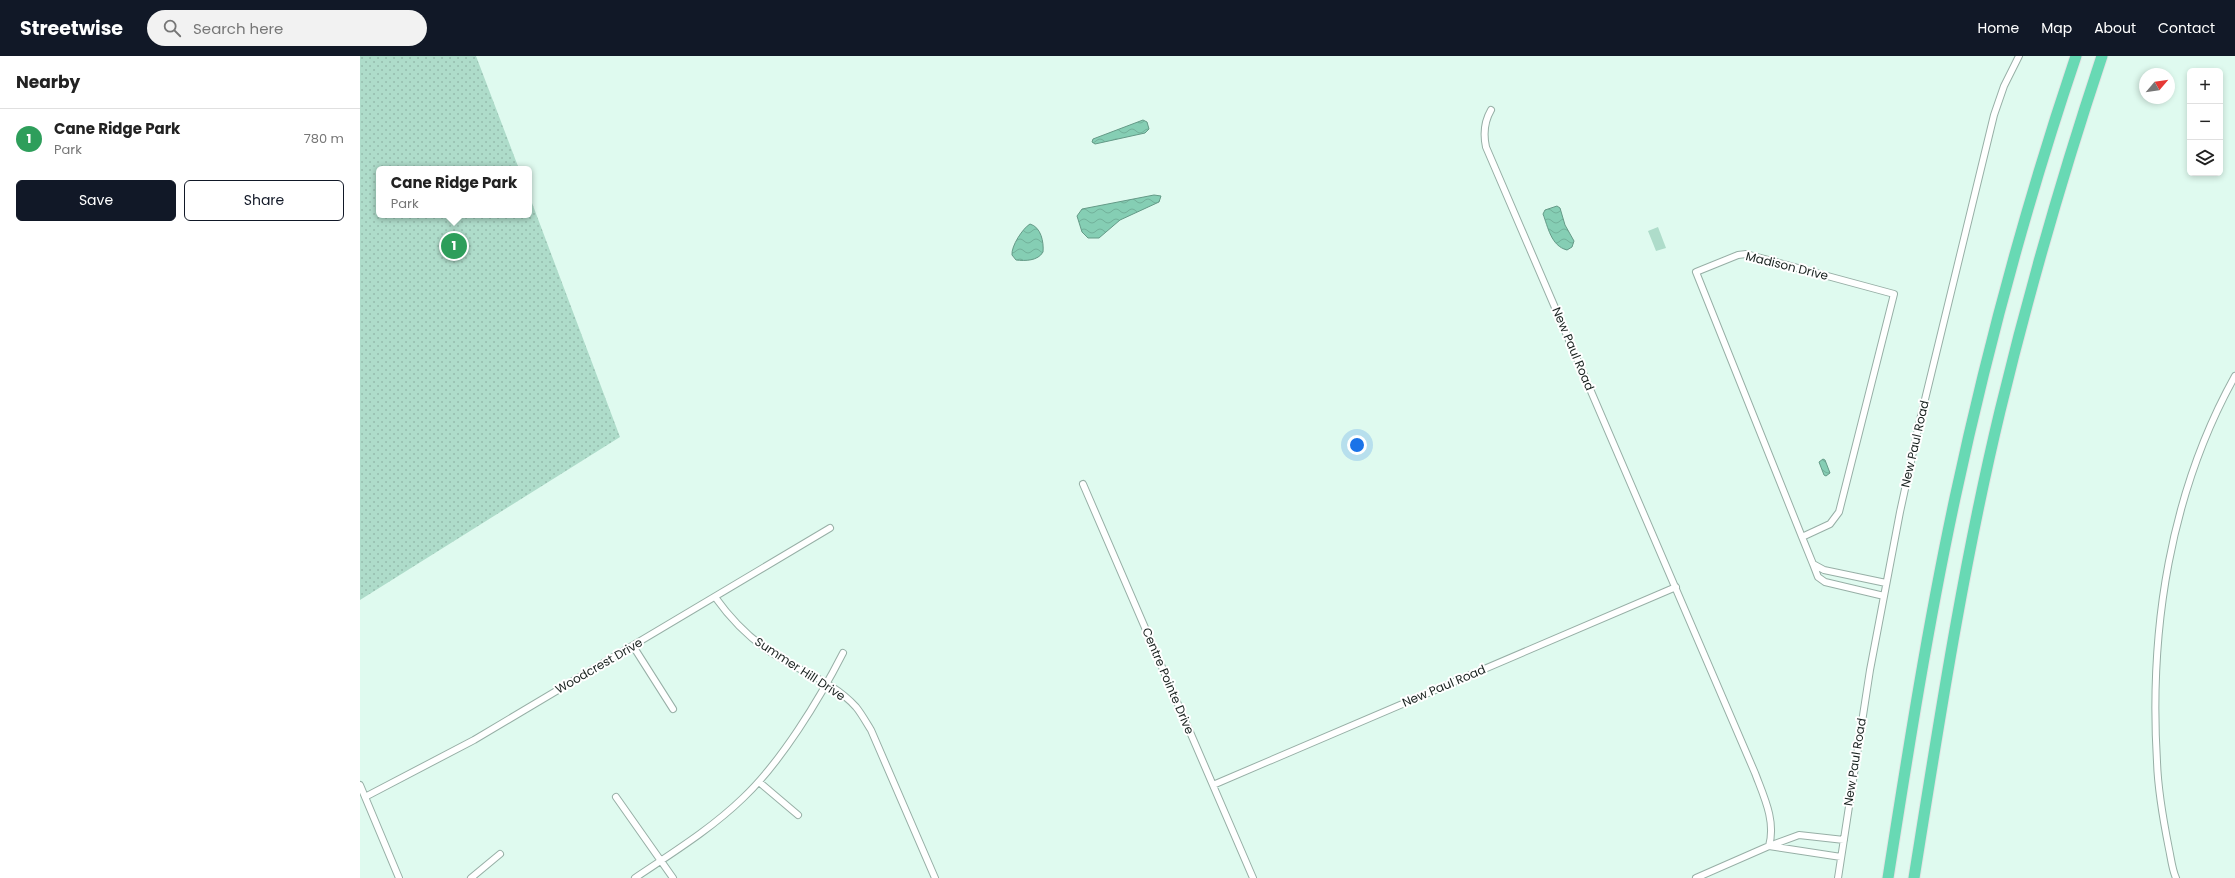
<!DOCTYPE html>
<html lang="en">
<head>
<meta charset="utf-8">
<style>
	body { margin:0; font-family:Poppins,sans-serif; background:#f2f2f2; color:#222 }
	.controls { position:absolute; right:12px; top:12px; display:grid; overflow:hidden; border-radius:6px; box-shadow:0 2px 6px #0003 }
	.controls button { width:36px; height:36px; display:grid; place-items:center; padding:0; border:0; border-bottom:1px solid #e0e0e0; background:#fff; color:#222; font:20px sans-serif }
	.compass { position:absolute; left:1779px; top:12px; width:36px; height:36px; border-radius:50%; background:#fff; box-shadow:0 2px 6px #0003; rotate:61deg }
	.you { position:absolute; left:997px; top:389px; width:14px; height:14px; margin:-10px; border:3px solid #fff; border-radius:50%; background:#1a73e8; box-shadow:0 0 0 6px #1a73e833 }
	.badge { display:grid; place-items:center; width:26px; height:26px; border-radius:50%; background:#111827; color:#fff; font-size:13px; font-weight:700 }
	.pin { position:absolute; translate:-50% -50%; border:2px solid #fff; box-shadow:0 1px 4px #0006 }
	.popup { position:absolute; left:16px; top:110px; width:156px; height:52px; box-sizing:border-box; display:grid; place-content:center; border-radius:6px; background:#fff; filter:drop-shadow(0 1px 3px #0005); font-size:13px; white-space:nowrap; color:#767676 }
	.popup b { font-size:15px; color:#222 }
	.popup::after { content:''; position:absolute; left:50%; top:100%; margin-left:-8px; border:8px solid transparent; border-top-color:#fff }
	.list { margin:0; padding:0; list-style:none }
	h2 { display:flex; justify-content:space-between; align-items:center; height:52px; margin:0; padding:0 16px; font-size:17px }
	h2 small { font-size:13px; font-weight:400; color:#767676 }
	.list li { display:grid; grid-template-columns:26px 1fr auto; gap:12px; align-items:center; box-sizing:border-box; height:60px; padding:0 16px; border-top:1px solid #e0e0e0 }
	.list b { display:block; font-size:15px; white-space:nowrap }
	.list p { margin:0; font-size:13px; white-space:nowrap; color:#767676 }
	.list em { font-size:13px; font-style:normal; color:#767676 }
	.actions { display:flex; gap:8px; padding:12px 16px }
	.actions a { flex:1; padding:9px 0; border:1px solid #111827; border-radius:6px; text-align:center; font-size:14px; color:#111827 }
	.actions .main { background:#111827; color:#fff }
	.icon { flex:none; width:22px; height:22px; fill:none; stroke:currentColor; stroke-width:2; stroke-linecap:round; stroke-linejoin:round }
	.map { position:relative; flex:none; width:1875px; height:822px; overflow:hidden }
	header { display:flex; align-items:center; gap:24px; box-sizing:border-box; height:56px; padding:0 20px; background:#111827; color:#fff }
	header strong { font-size:19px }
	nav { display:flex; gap:22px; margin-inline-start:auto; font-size:14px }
	.search { width:280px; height:36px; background:#f2f2f2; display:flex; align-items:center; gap:10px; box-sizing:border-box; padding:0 14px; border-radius:22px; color:#767676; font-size:15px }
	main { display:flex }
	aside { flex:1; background:#fff }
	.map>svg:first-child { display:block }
	.green { fill:url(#green-dots) }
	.pitch { fill:#aedcca }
	.water { fill:url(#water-waves); stroke:#649a87 }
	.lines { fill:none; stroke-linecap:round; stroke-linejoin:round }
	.minor-casing { stroke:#97afa6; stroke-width:8 }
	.motorway-casing { stroke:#e3e4e4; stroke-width:13 }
	.minor { stroke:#fff; stroke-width:6 }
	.motorway { stroke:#68d9b4; stroke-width:11 }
	.labels { text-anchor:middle; stroke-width:4; stroke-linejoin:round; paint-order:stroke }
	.street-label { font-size:12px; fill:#18211e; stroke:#fff }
</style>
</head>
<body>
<header>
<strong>Streetwise</strong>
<div class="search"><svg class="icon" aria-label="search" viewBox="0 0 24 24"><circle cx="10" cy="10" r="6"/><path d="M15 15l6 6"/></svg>Search here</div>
<nav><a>Home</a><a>Map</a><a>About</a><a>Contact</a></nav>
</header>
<main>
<aside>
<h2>Nearby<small></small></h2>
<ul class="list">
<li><span class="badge" style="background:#2e9e5b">1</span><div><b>Cane Ridge Park</b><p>Park</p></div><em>780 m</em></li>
</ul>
<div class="actions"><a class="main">Save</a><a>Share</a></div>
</aside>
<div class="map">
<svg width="1875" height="822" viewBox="0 0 1875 822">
	<defs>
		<pattern id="green-dots" width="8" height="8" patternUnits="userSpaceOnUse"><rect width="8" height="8" fill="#aedcca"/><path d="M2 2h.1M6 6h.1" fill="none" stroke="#95bcad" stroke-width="1.8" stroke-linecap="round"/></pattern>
		<pattern id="water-waves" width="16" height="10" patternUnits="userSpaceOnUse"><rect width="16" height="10" fill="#85ceb4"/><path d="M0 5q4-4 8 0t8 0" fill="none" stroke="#72b19a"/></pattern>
	</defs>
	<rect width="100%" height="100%" fill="#dffaef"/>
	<path class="green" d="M 0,0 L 116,0 L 159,113 L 19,113 L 19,159 L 169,159 L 169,139 L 260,381 L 0,544 Z"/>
	<path class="pitch" d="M 1298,171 L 1306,192 L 1296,195 L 1288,175 Z"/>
	<path class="water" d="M 783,64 L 787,66 L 789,73 L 785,77 L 735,88 L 732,86 L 733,83 Z
		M 794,139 L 801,140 L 799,146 L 760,164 L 739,182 L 728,182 L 722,176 L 717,160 L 722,153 Z
		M 1197,150 L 1200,152 L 1205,169 L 1214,185 L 1212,191 L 1207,194 C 1191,190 1188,171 1183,158 L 1185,154 Z
		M 670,168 C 681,171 684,186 683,196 C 678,205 665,205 656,204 L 652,199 C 651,190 663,172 670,168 Z
		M 1463,403 L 1465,404 L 1470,417 L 1466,420 L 1464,419 L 1459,406 Z"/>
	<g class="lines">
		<g class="minor-casing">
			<path id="minor" d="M 1131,54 C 1124,66 1123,77 1126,91 L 1395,717 C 1404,741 1416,765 1409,790 L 1336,822
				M 723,428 L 893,822
				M 1442,481 L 1470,468 L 1479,456 L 1534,238 L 1386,198 L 1378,199 L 1336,216 L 1442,481 L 1453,508
				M 1524,540 L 1465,526 L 1458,521 L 1453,508 L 1464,514 L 1526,527
				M 355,541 C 370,562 387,580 409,595 C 437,615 472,624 496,651 C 501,657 506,666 511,674 L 575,822
				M 273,590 L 313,653
				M 399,726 L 438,759
				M 0,729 L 39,822
				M 853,729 L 1316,531
				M 5,741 L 114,684 L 470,472
				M 256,741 L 313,822
				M 1481,801 L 1409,790 L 1439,779 L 1484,784
				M 111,822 L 140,798
				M 275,822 C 312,797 351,773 383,742 C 421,706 459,644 483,597
				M 1478,822 L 1510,614 L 1540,456 L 1560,364 L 1634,59 L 1644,30 L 1659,0
				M 1816,822 C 1812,813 1811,802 1809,793 C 1803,763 1798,736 1797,706 C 1789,573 1810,437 1875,320"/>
		</g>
		<g class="motorway-casing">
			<path id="motorway" d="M 1528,822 C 1548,695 1568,568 1595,442 C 1627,293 1667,145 1716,0
				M 1554,822 C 1579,666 1603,509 1640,355 C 1669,235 1703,117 1742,0"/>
		</g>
		<use href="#minor" class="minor"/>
		<use href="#motorway" class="motorway"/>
	</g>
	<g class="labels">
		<g class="street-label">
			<text transform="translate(1427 210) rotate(14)" y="4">Madison Drive</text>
			<text transform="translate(1213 293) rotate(67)" y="4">New Paul Road</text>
			<text transform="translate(1555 388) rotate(-77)" y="4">New Paul Road</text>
			<text transform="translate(239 610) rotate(-30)" y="4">Woodcrest Drive</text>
			<text transform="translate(440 613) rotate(33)" y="4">Summer Hill Drive</text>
			<text transform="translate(808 625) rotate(67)" y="4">Centre Pointe Drive</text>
			<text transform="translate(1084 630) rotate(-23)" y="4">New Paul Road</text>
			<text transform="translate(1495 706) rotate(-81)" y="4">New Paul Road</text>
		</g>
	</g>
</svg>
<div class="controls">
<button>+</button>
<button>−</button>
<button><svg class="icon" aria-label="layers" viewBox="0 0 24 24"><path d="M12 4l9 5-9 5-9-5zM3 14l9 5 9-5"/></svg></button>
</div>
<svg class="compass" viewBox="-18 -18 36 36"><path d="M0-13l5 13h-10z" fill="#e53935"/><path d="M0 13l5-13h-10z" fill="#767676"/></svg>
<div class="you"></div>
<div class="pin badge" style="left:94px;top:190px;background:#2e9e5b">1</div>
<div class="popup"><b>Cane Ridge Park</b>Park</div>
</div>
</main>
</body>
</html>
